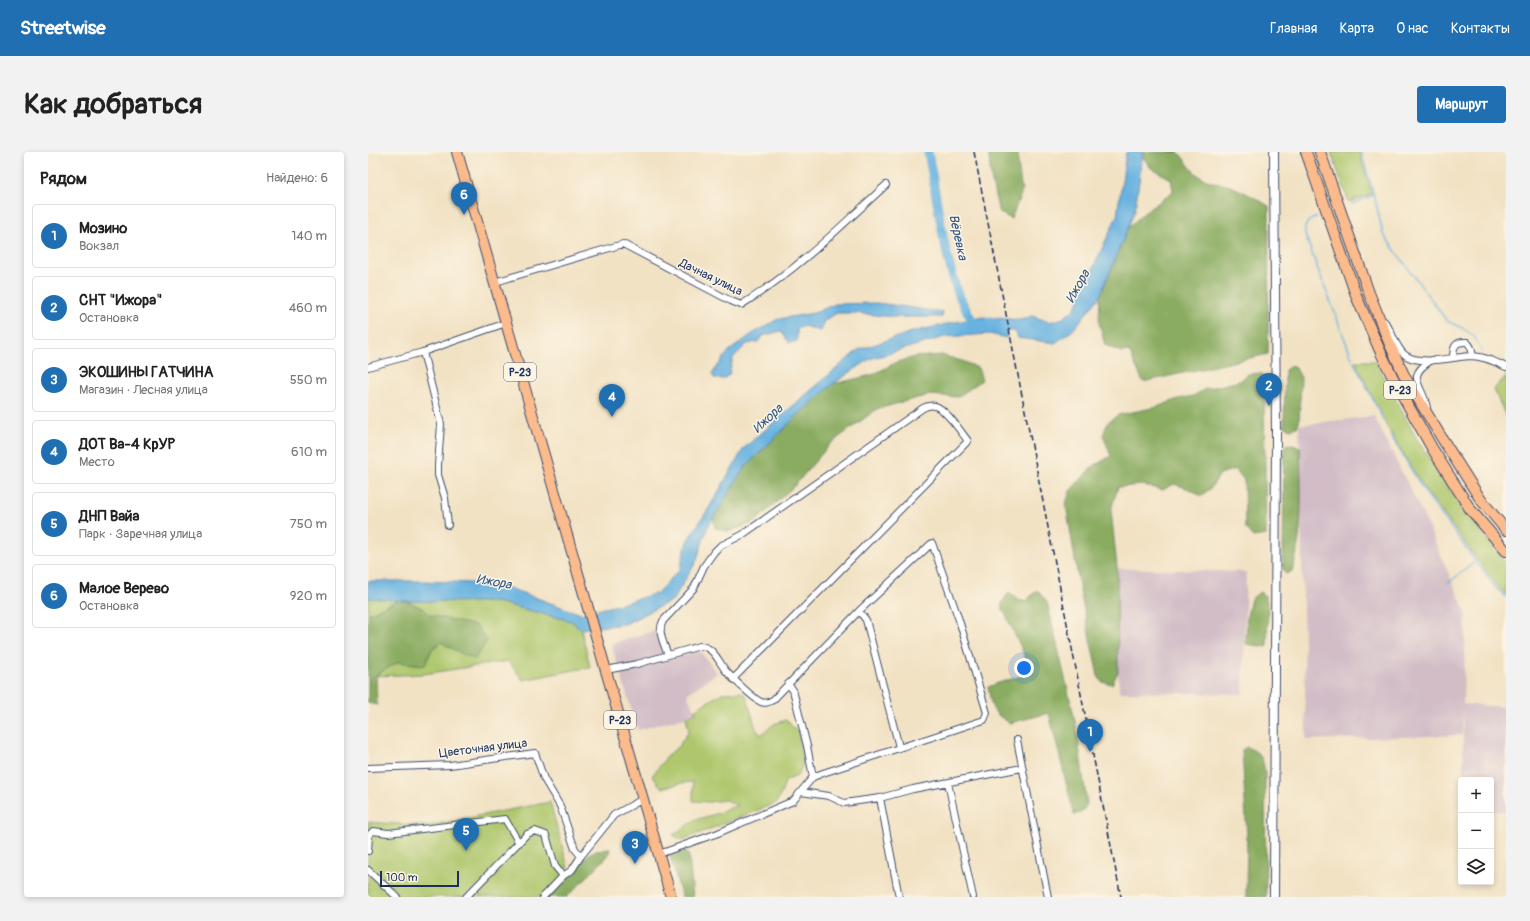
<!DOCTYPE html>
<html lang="ru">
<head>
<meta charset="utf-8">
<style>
	body { margin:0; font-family:Pangolin,sans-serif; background:#f2f2f2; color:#222 }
	.controls { position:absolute; right:12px; bottom:12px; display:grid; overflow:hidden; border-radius:4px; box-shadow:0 2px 6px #0003 }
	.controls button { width:36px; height:36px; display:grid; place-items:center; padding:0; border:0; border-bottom:1px solid #e0e0e0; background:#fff; color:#222; font:20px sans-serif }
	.scale { position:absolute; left:12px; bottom:10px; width:79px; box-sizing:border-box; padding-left:4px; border:2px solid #1b2f5e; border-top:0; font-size:11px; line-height:14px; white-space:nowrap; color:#1b2f5e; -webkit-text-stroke:3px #fcf5e5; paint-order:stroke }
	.you { position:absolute; left:656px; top:516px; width:14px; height:14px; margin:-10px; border:3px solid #fff; border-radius:50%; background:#1a73e8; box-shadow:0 0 0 6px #1a73e833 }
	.badge { display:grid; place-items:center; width:26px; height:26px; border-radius:50%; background:#1f6fb2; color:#fff; font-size:13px; font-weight:700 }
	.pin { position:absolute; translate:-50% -33px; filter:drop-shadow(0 1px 2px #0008) }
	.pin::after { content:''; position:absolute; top:21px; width:14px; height:12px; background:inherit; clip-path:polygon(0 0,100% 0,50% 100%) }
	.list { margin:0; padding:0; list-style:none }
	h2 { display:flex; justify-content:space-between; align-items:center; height:52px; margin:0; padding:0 16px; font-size:17px }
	h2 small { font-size:13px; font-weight:400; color:#767676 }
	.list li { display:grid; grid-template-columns:26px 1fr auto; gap:12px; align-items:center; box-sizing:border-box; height:64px; margin:0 8px 8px; padding:0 8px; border:1px solid #e0e0e0; border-radius:4px }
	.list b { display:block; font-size:15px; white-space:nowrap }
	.list p { margin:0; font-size:13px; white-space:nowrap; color:#767676 }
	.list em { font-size:13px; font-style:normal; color:#767676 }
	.icon { flex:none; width:22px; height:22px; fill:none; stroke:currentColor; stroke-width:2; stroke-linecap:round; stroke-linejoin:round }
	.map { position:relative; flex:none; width:1138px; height:745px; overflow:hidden; border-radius:4px }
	header { display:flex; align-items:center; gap:24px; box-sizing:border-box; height:56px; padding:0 20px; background:#1f6fb2; color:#fff }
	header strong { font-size:19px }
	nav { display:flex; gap:22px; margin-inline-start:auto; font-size:14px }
	.intro { display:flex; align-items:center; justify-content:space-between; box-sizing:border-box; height:96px; padding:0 24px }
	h1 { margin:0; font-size:28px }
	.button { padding:10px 18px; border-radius:4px; background:#1f6fb2; color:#fff; font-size:14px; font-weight:700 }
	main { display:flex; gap:24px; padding:0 24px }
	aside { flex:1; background:#fff; border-radius:4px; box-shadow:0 2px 6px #0003 }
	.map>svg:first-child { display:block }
	.industrial { fill:#d2bdc7 }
	.green { fill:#aec76d; stroke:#647b66 }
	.forest { fill:#8aac60; stroke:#526e5f }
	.water { fill:#68b2e0; stroke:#42709f }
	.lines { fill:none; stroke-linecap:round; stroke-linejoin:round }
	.stream { stroke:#68b2e0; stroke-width:1.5 }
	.river { stroke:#68b2e0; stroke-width:9 }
	.minor-casing { stroke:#3b4a6d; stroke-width:8 }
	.tertiary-casing { stroke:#3b4a6d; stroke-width:10 }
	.primary-casing { stroke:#3b4a6d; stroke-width:12 }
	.trunk-casing { stroke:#3b4a6d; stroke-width:12 }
	.minor { stroke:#fff; stroke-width:6 }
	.tertiary { stroke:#fff; stroke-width:8 }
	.primary { stroke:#fbbb8c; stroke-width:10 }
	.trunk { stroke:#fbbb8c; stroke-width:10 }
	.rail { stroke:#1b2f5e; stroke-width:1.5; stroke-dasharray:6 3; stroke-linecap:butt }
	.labels { text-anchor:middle; stroke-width:3; stroke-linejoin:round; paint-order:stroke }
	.shield { fill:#fcf5e5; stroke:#5e6a86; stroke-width:1 }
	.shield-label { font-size:11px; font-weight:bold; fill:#1b2f5e }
	.street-label { font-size:12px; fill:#1b2f5e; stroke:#fcf5e5 }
	.water-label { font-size:13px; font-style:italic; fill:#325685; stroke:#fcf5e5 }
</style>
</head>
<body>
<header>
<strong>Streetwise</strong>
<nav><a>Главная</a><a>Карта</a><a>О нас</a><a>Контакты</a></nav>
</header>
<div class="intro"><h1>Как добраться</h1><a class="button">Маршрут</a></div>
<main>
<aside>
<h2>Рядом<small>Найдено: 6</small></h2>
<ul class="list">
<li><span class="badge">1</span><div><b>Мозино</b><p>Вокзал</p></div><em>140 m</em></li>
<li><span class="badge">2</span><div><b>СНТ &quot;Ижора&quot;</b><p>Остановка</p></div><em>460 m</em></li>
<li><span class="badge">3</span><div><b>ЭКОШИНЫ ГАТЧИНА</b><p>Магазин · Лесная улица</p></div><em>550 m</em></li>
<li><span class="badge">4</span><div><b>ДОТ Ва-4 КрУР</b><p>Место</p></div><em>610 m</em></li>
<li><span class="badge">5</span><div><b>ДНП Вайа</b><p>Парк · Заречная улица</p></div><em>750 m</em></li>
<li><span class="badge">6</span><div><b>Малое Верево</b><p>Остановка</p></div><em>920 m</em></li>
</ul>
</aside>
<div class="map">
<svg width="1138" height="745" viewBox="0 0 1138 745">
	<rect width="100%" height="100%" fill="#fcf5e5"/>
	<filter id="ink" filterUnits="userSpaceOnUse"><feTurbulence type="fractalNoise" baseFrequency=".025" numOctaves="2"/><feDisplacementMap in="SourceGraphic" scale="8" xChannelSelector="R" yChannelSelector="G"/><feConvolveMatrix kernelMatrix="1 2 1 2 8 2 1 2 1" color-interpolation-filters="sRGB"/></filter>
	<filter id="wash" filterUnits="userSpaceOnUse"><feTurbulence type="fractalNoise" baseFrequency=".012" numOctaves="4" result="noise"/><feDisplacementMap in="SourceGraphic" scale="16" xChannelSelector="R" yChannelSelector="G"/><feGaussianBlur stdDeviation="0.9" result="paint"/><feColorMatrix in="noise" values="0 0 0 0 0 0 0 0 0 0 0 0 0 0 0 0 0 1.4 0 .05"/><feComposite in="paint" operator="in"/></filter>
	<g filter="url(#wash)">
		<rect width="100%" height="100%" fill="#f2e2c4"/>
		<path class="industrial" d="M 1006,264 L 1056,365 L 1098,461 L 1094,583 L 938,588 L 931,273 Z
			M 746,416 L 878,420 L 875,542 L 751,540 Z
			M 288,478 L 301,507 L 332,499 L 349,521 L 319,542 L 328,562 L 270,578 L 243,492 Z
			M 1095,552 L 1138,555 L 1138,660 L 1123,659 L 1123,628 L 1095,628 Z"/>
		<path class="green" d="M 963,0 L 991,0 L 1004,42 L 981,50 Z
			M 987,209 L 1007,209 L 1050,289 L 1097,361 L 1138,411 L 1138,443 L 1131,436 L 1058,339 L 1018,273 Z
			M 1138,224 L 1138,265 L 1126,237 Z
			M 0,446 L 31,448 L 0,462 Z
			M 38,449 L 129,450 L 203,469 L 213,477 L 222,515 L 155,528 L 140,509 L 56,522 L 8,524 L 8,523 L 30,510 L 57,513 L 64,497 L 73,490 L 92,501 L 84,469 L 62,463 L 56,457 Z
			M 373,540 L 378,543 L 388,577 L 393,583 L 406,572 L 418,568 L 431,581 L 435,613 L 429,624 L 417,629 L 414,640 L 408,651 L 314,688 L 305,683 L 327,668 L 351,661 L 369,653 L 358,648 L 341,650 L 325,649 L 325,630 L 313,631 L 294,636 L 284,624 L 300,603 L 310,595 L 321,579 L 318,564 L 328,562 L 326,558 L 354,541 Z
			M 182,650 L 202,723 L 181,745 L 0,745 L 0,670 L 58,674 Z"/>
		<path class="forest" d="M 621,0 L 650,0 L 650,12 L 654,40 L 643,67 L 631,60 C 626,40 621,21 621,0 Z
			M 775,0 L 810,0 C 818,8 823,19 833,25 C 840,30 851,31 859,33 C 874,38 887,46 901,54 L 900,202 L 775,230 L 761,199 L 753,200 L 737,193 L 731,171 L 732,144 L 760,76 L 779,58 L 793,49 L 805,39 L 803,27 L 783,16 L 774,4 Z
			M 574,203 L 597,210 L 610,216 L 614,228 L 590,245 L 561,243 L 509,257 L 462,292 L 427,333 L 387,370 L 360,380 L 347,376 L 345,365 L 377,315 L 431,262 L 465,232 L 504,223 L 529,210 L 547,205 Z
			M 923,214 L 928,216 L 933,226 L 931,271 L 929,275 L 922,277 L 916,274 L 917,218 Z
			M 893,221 L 898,226 L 896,242 L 898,383 L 885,385 L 877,376 L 876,328 L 867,317 L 852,322 L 843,336 L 833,344 L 824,338 L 806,332 L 795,338 L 775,333 L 750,335 L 743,358 L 749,415 L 750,520 L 744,532 L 734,530 L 730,524 L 713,444 L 698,352 L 702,339 L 724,315 L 743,304 L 735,283 L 740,270 L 750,263 L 789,255 L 810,247 L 825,244 L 837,237 L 872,229 L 880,222 Z
			M 919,292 L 932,295 C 933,333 936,383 924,419 L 918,422 L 915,417 L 916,295 Z
			M 669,438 L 679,450 L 708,573 L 719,652 L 714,660 L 706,663 L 681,561 L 642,571 C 622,560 624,555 620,535 C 633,529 647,527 661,521 L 657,504 L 633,453 L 641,440 L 645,444 L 657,450 Z
			M 892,440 L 897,444 L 900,453 L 899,495 L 878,492 L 879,464 L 883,447 Z
			M 31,448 L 38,449 L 56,457 L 62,463 L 109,474 L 119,489 L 107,507 L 92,501 L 73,490 L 64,497 L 57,513 L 30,510 L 8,523 L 9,553 L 0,551 L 0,462 Z
			M 879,595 C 894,602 895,606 897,622 L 898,745 L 878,745 L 879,685 L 874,598 Z
			M 316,696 L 321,705 L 325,745 L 314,745 L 301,701 Z
			M 236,697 L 242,697 L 240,704 L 199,745 L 181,745 L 222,701 Z"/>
		<path class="water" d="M 758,0 L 775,0 L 767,58 L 732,144 L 705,178 L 687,191 L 650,186 L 647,179 L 638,179 L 639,186 L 621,182 L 577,185 L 502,207 L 465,232 L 431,262 L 377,315 L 340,374 L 328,410 L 305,448 L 257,472 L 213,477 L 203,469 L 129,450 L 38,449 L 0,446 L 0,429 L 56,429 L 130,432 L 213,462 L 253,452 L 289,441 L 312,417 L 319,389 L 341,356 L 376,296 L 490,198 L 544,180 L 588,170 L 616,165 L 653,168 L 664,164 L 682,170 L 695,166 L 706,158 L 749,64 Z
			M 509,151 L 575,160 L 574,165 L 526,165 L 487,161 L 469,161 L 456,169 L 452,179 L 436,174 L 429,177 L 429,189 L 421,191 L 413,179 L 394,184 L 390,190 L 379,192 L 365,206 L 361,223 L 355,227 L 346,226 L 344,222 L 361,199 L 384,182 L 410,167 L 446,161 L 467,152 Z"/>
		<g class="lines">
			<path class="stream" d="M 1006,43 L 1015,82 L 1079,169 L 1094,176 L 1106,184 L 1114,200
				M 984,52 L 1006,43 L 993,0
				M 949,65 C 939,69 936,72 937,83 L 984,206
				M 985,209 L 1017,271
				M 1022,282 L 1056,339 L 1098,396 L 1129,437 L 1138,445
				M 1080,431 L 1107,410"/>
			<path class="river" d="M 560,0 C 569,45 574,92 588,135 C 592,148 599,160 606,171"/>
		</g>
	</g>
	<g filter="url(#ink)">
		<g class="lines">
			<g class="minor-casing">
				<path id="minor" d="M 127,130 L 255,92 L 363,149 L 373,153 C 427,120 472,75 518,33
					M 1016,169 C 1025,179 1026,194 1037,203 C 1052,214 1085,205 1103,204 C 1115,204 1128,210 1138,215
					M 55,200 L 73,272 L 70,313 L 70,323 L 77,346 L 80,373
					M 1085,206 C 1085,195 1087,189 1099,190 C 1103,194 1105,198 1104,204
					M 0,215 L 55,200 L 138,171
					M 1059,256 C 1056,234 1035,225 1064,208
					M 300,503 C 296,492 289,480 295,469 L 326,436 L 336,414 L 346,400 L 352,394 L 374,383 L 555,256 C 559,254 563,253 567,254 C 578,257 593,280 600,289 L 365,527
					M 238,518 L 269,512 L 332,494 C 346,495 350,509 358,519 C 363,525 386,547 393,550 C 398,552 400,550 405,548 L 491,459 L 498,468 L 531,595
					M 420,532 L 425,538 L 439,594 L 445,625
					M 649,588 L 680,745
					M 0,616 L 82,613 L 167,601 L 176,627 L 192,654 L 207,697 L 213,704
					M 580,631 L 605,745
					M 433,640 L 461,644 L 476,651 L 512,646 L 545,637 L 654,616
					M 512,646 L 531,745
					M 0,699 L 1,683 L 5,679 L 20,681 L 137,667 L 151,691
					M 291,702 L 350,681 L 425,649 L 445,625 L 455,621 L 616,568 L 619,561 L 591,468 L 564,391 L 491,459
					M 0,718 L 29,745
					M 98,745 L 159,682 L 167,679 L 178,683 L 187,714 L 195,724 L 204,718 L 213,704 L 246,663 L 275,647
					M 175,745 L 195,724"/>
			</g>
			<g class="tertiary-casing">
				<path id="tertiary" d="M 906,0 L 908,284 L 906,745"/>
			</g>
			<g class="primary-casing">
				<path id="primary" d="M 89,0 L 303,745"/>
			</g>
			<g class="trunk-casing">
				<path id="trunk" d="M 938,0 L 989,146 L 1013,201 L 1027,230 L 1064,296 L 1102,357 L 1138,399
					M 952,0 L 1001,141 L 1023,195 L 1037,225 L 1075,288 L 1113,348 L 1138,378"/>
			</g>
			<use href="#minor" class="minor"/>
			<use href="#tertiary" class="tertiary"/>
			<use href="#primary" class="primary"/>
			<use href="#trunk" class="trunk"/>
			<path class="rail" d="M 606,0 L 753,745"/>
		</g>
	</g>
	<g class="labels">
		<g class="shield">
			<rect x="136" y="211" width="32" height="18" rx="3"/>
			<rect x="1016" y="229" width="32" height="18" rx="3"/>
			<rect x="236" y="559" width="32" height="18" rx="3"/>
		</g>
		<g class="shield-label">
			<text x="152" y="224">Р-23</text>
			<text x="1032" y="242">Р-23</text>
			<text x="252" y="572">Р-23</text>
		</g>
		<g class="street-label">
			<text transform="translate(343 125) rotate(26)" y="4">Дачная улица</text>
			<text transform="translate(115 596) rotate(-7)" y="4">Цветочная улица</text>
		</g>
		<g class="water-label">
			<text transform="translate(591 85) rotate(78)" y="5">Вёревка</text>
			<text transform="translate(709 134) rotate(-61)" y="5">Ижора</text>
			<text transform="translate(399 266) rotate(-43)" y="5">Ижора</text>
			<text transform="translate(126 429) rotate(10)" y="5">Ижора</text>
		</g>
	</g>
</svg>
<div class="controls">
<button>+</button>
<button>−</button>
<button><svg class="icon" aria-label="layers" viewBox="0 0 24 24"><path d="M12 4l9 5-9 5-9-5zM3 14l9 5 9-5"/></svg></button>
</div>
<div class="scale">100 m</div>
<div class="you"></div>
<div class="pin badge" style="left:722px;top:600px">1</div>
<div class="pin badge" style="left:901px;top:254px">2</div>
<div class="pin badge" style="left:267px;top:712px">3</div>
<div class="pin badge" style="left:244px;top:265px">4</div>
<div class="pin badge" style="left:98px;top:699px">5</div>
<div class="pin badge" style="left:96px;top:63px">6</div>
</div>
</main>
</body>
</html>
